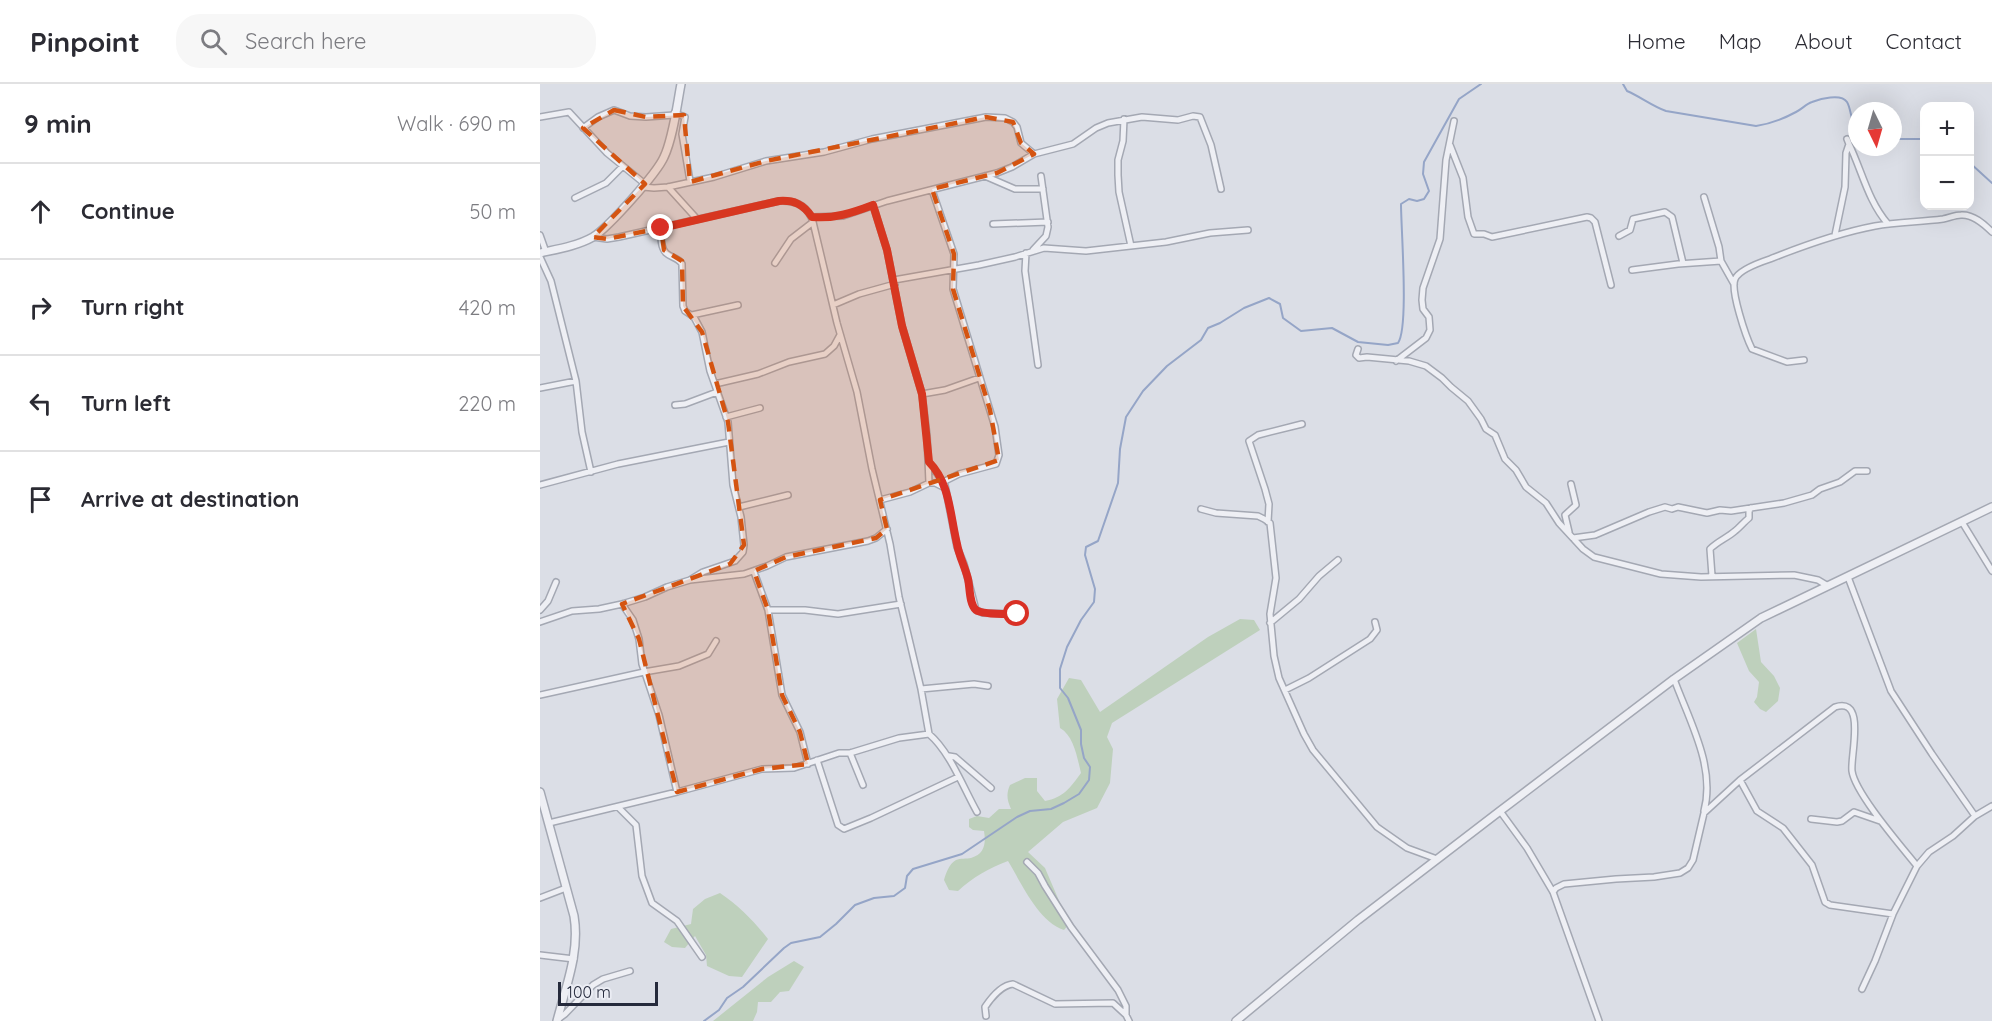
<!DOCTYPE html>
<html lang="en">
<head>
<meta charset="utf-8">
<style>
	body { margin:0; font-family:Quicksand,sans-serif; background:#f7f7f7; color:#2b2b33 }
	.controls { position:absolute; right:18px; top:18px; display:grid; overflow:hidden; border-radius:12px; box-shadow:0 6px 24px #0002 }
	.controls button { width:54px; height:54px; display:grid; place-items:center; padding:0; border:0; border-bottom:2px solid #e1e1e2; background:#fff; color:#2b2b33; font:30px sans-serif }
	.compass { position:absolute; left:1308px; top:18px; width:54px; height:54px; border-radius:50%; background:#fff; box-shadow:0 6px 24px #0002; rotate:175deg }
	.scale { position:absolute; left:18px; bottom:15px; width:100px; box-sizing:border-box; padding-left:6px; border:3px solid #252a3c; border-top:0; font-size:16px; line-height:21px; white-space:nowrap; color:#252a3c; -webkit-text-stroke:4px #ebedf4; paint-order:stroke }
	.stop { position:absolute; width:18px; height:18px; margin:-14px; border:4px solid #d93025; border-radius:50%; background:#fff }
	.stop.end { background:#d93025; border-color:#fff; box-shadow:0 2px 6px #0008 }
	.list { margin:0; padding:0; list-style:none }
	h2 { display:flex; justify-content:space-between; align-items:center; height:78px; margin:0; padding:0 24px; font-size:26px }
	h2 small { font-size:20px; font-weight:400; color:#7c7c81 }
	.list li { display:grid; grid-template-columns:39px 1fr auto; gap:18px; align-items:center; box-sizing:border-box; height:96px; padding:0 24px; border-top:2px solid #e1e1e2 }
	.list b { display:block; font-size:22px; white-space:nowrap }
	.list em { font-size:20px; font-style:normal; color:#7c7c81 }
	.icon { flex:none; width:33px; height:33px; fill:none; stroke:currentColor; stroke-width:2; stroke-linecap:round; stroke-linejoin:round }
	.map { position:relative; flex:none; width:1452px; height:937px; overflow:hidden }
	header { display:flex; align-items:center; gap:36px; box-sizing:border-box; height:84px; padding:0 30px; background:#fff; border-bottom:2px solid #e1e1e2 }
	header strong { font-size:28px }
	nav { display:flex; gap:33px; margin-inline-start:auto; font-size:21px }
	.search { width:420px; height:54px; background:#f7f7f7; display:flex; align-items:center; gap:15px; box-sizing:border-box; padding:0 21px; border-radius:24px; color:#7c7c81; font-size:22px }
	main { display:flex }
	aside { flex:1; background:#fff }
	.map>svg:first-child { display:block }
	.green { fill:#bed0bc }
	.lines { fill:none; stroke-linecap:round; stroke-linejoin:round }
	.stream { stroke:#95a5c7; stroke-width:2 }
	.minor-casing { stroke:#a4a8b3; stroke-width:8 }
	.tertiary-casing { stroke:#a4a8b3; stroke-width:10 }
	.minor { stroke:#eeeff4; stroke-width:5 }
	.tertiary { stroke:#eeeff4; stroke-width:7 }
	.route { stroke:#d93025; stroke-width:8 }
	.marked { fill:#d45411; fill-opacity:0.2; stroke:#d45411; stroke-width:4.5; stroke-dasharray:12 8; stroke-linejoin:round }
</style>
</head>
<body>
<header>
<strong>Pinpoint</strong>
<div class="search"><svg class="icon" aria-label="search" viewBox="0 0 24 24"><circle cx="10" cy="10" r="6"/><path d="M15 15l6 6"/></svg>Search here</div>
<nav><a>Home</a><a>Map</a><a>About</a><a>Contact</a></nav>
</header>
<main>
<aside>
<h2>9 min<small>Walk · 690 m</small></h2>
<ul class="list">
<li><svg class="icon" aria-label="ahead" viewBox="0 0 24 24"><path d="M12 20V5M6 11l6-6 6 6"/></svg><div><b>Continue</b></div><em>50 m</em></li>
<li><svg class="icon" aria-label="right" viewBox="0 0 24 24"><path d="M7 20v-9h11M14 6l5 5-5 5"/></svg><div><b>Turn right</b></div><em>420 m</em></li>
<li><svg class="icon" aria-label="left" viewBox="0 0 24 24"><path d="M17 20v-9H6M10 6l-5 5 5 5"/></svg><div><b>Turn left</b></div><em>220 m</em></li>
<li><svg class="icon" aria-label="arrive" viewBox="0 0 24 24"><path d="M6 21V4h12l-3 4 3 4H6"/></svg><div><b>Arrive at destination</b></div></li>
</ul>
</aside>
<div class="map">
<svg width="1452" height="937" viewBox="0 0 1452 937">
	<rect width="100%" height="100%" fill="#dbdee6"/>
	<path class="green" d="M 700,535 L 714,536 L 720,546 L 572,639 L 567,653 L 573,665 L 570,699 L 557,724 L 523,738 L 488,768 L 505,784 L 529,840 L 524,846 C 498,837 482,800 468,777 C 449,784 433,793 418,807 L 409,806 L 404,796 C 406,789 409,780 416,776 C 420,774 427,775 431,774 C 445,770 446,759 444,747 L 433,746 L 429,743 L 429,735 L 437,732 L 449,734 L 459,725 L 471,725 C 467,716 466,710 470,701 L 485,694 L 497,694 L 497,707 L 505,717 C 523,714 531,703 541,689 C 537,673 534,652 520,644 L 517,615 L 529,594 L 541,596 L 560,628 L 668,553 Z
		M 1216,545 L 1221,578 L 1234,592 L 1240,604 L 1238,617 L 1226,628 L 1220,625 L 1214,618 L 1217,613 L 1219,598 L 1209,587 L 1197,559 Z
		M 180,809 C 199,822 213,836 228,855 L 202,893 L 189,892 L 167,882 L 166,871 L 155,852 L 145,864 L 132,863 L 124,858 L 131,845 L 151,840 L 153,825 L 165,815 Z
		M 254,877 L 264,883 L 249,907 L 240,908 L 231,918 L 218,918 L 217,928 L 213,937 L 173,937 L 228,893 Z"/>
	<g class="lines">
		<path class="stream" d="M 1083,0 L 1087,7 C 1101,13 1112,22 1126,27 L 1216,42 C 1229,40 1245,34 1256,28 C 1262,25 1266,20 1272,18 C 1280,15 1301,9 1307,18 C 1311,24 1311,38 1317,49
			M 1353,55 L 1384,55
			M 1430,79 L 1452,99
			M 164,937 L 179,926 L 187,914 L 203,903 L 244,864 L 251,859 L 280,853 L 296,840 L 315,821 L 334,814 L 354,812 L 365,804 L 367,792 L 373,785 L 422,770 L 477,733 L 490,727 L 511,725 L 524,719 L 539,710 L 549,696 L 550,683 L 544,674 L 541,660 L 541,646 L 528,614 L 520,604 L 520,585 L 527,563 L 541,536 L 554,518 L 555,505 L 545,471 L 546,463 L 558,457 L 578,399 L 580,365 L 586,333 L 603,307 L 627,282 L 661,256 L 668,244 L 680,239 L 704,224 L 729,214 L 740,220 L 743,234 L 761,247 L 792,244 L 818,258 L 848,261 L 858,259 C 869,244 861,145 861,120 L 869,115 L 877,117 L 884,115 L 889,107 L 883,90 L 884,78 L 919,15 L 941,0"/>
		<g class="minor-casing">
			<path id="minor" d="M 134,29 L 145,33 L 142,50 L 150,97
				M 0,33 L 29,28 L 67,69 L 105,100
				M 584,35 L 583,57 L 578,76 L 578,91 L 579,108 L 591,162
				M 43,44 L 58,33 L 74,26 L 90,32 L 106,33 L 134,31
				M 1309,60 C 1322,87 1328,117 1348,140
				M 910,61 L 923,94 L 928,133 L 934,150 L 944,150 L 952,153 L 1047,133 L 1051,134 L 1055,138 L 1071,201
				M 445,92 L 475,105 L 503,105
				M 103,103 L 114,104 L 128,103 L 174,93 L 226,77 L 284,68 L 332,55 L 446,33 L 465,34 L 473,38 L 477,43 L 481,59 L 494,70
				M 128,103 L 157,135
				M 392,106 L 414,170 L 413,205 L 455,343 L 459,371 L 456,380 L 419,390 L 403,398
				M 1164,113 L 1179,163 L 1181,177 L 1194,200
				M 35,114 L 66,99 L 83,82
				M 333,121 L 347,166 L 362,242 L 382,310 L 387,352 L 389,399
				M 272,133 L 303,132 L 347,117 L 457,89 L 472,83 L 494,70 L 533,60 L 556,44 L 568,39 L 602,33 L 638,36 L 653,32 L 660,33 L 671,61 L 681,105
				M 453,140 L 508,138
				M 121,144 C 121,151 120,163 126,169 C 131,174 138,173 142,180 L 143,222 L 145,227 L 154,233 L 162,248 L 170,287 L 188,338 L 193,401 L 201,433 L 204,461 L 203,468 L 195,477 L 163,488 L 150,496
				M 0,151 L 6,168
				M 1295,151 L 1305,103 L 1306,69 L 1309,60 L 1307,55
				M 1079,152 L 1090,146 L 1093,135 L 1125,128 L 1132,133 L 1143,179
				M 493,166 L 506,152 L 508,143 L 501,92
				M 486,169 L 485,187 L 498,281
				M 0,173 L 11,197 L 36,297 L 42,348 L 51,388
				M 235,179 L 251,155 L 273,138
				M 1092,186 L 1138,180 L 1181,177
				M 354,196 L 439,181 L 475,173 L 504,164 L 546,167 L 626,158 L 670,149 L 708,146
				M 293,221 L 319,210 L 355,200
				M 152,231 L 198,221
				M 818,265 L 816,271 L 819,274 L 827,273 L 869,277 L 886,282 L 902,294 L 911,303 L 928,317 L 941,335 L 946,345 L 955,351 L 965,375 L 976,386 L 986,403 L 1006,419 L 1019,439 L 1043,465 L 1054,473 L 1121,490 L 1161,493 L 1254,491 L 1278,496 L 1288,502
				M 1264,276 L 1247,278 L 1212,265 C 1206,253 1190,206 1195,195 C 1199,186 1221,178 1230,175 C 1265,161 1298,149 1335,142 C 1357,138 1380,138 1403,135 C 1409,134 1415,131 1421,131 C 1433,130 1444,140 1452,148
				M 856,277 L 886,254 L 890,246 L 889,233 L 883,225 L 882,216 L 883,204 L 900,155 L 906,76 L 914,37
				M 175,300 L 218,290 L 249,278 L 285,270 L 294,262 L 300,251
				M 0,304 L 36,297
				M 382,310 L 405,306 L 439,294
				M 135,321 L 145,320 L 177,308
				M 186,333 L 220,324
				M 389,378 L 405,401 L 417,463 L 424,480 L 436,526 L 443,529 L 477,530
				M 0,401 L 78,380 L 189,358
				M 340,416 L 370,408 L 389,399 L 395,399 L 405,404
				M 199,423 L 248,411
				M 661,425 L 676,429 L 718,432 L 724,435 L 730,439 L 736,494 L 730,530 L 734,572 L 739,594 L 764,650 L 773,666 L 837,743 L 867,764 L 897,775
				M 728,438 L 729,420 L 725,405 L 709,357 L 718,351 L 762,340
				M 1422,438 L 1452,487
				M 1029,448 L 1025,431 L 1036,421 L 1031,400
				M 1033,454 L 1055,451 L 1109,428 L 1125,423 L 1132,425 L 1138,423 L 1167,429 L 1180,426 L 1191,427 L 1244,419 L 1272,411 L 1280,405 L 1300,398 L 1315,387 L 1327,387
				M 214,488 L 228,526 L 242,611 L 260,648 L 268,680
				M 1172,492 L 1170,465 C 1178,457 1187,454 1195,447 C 1199,444 1204,438 1209,434 L 1209,427 L 1211,424
				M 1308,493 L 1351,607 L 1392,670 L 1435,732
				M 82,520 L 93,536 L 99,555 L 102,580 L 119,631 L 137,708
				M 0,526 L 8,517 L 16,498
				M 228,526 L 265,526 L 298,530 L 361,520
				M 0,538 L 32,527 L 59,525 L 82,520 L 105,513 L 127,503 L 150,496 L 204,490 L 227,482 L 246,473 L 328,457 L 336,454 L 347,445
				M 730,539 L 759,515 L 779,492 L 798,476
				M 1134,595 C 1149,636 1176,683 1164,727
				M 381,605 L 434,600 L 448,602
				M 745,606 L 769,594 L 830,555 L 837,546 L 835,538
				M 0,611 L 104,588 L 139,582 L 168,570 L 176,557
				M 389,650 C 410,668 423,703 437,728
				M 310,669 L 323,701
				M 409,672 L 415,673 L 451,704
				M 277,676 L 298,741 L 304,745 L 331,734 L 418,693
				M 1200,696 L 1217,727 L 1243,744 L 1272,781 L 1285,818 L 1290,821 L 1353,830
				M 78,723 L 96,741 L 102,792 L 112,819 L 137,837 L 162,873
				M 960,727 L 987,764 L 1013,808 L 1059,937
				M 1271,735 L 1297,738 L 1302,737 L 1314,728 L 1340,737
				M 9,739 L 137,708 L 222,685 L 254,684 L 299,669 L 310,669 L 359,654 L 389,650 L 381,605 L 359,513 L 350,460 L 332,385 L 317,308 L 297,239 L 273,138 C 268,121 255,116 239,117 L 79,153 L 67,155 L 53,153
				M 487,778 L 498,789 L 505,802 L 531,843 L 578,906 L 586,922 L 586,931 L 589,937
				M 1013,808 L 1016,804 L 1024,800 L 1076,795 L 1114,793 L 1140,789 L 1148,784 L 1153,776 L 1164,729 L 1200,696 L 1295,623 C 1327,612 1310,672 1312,687 C 1315,709 1361,762 1377,782
				M 0,814 L 26,804
				M 0,871 L 34,875
				M 1322,905 L 1335,877 L 1353,830 L 1377,782 L 1389,768 L 1413,752 L 1435,732 L 1452,722
				M 446,932 L 445,923 C 451,914 462,901 473,900 L 515,920 L 573,919 L 586,931
				M 17,936 L 25,930 L 53,901 L 63,895 L 90,887"/>
		</g>
		<g class="tertiary-casing">
			<path id="tertiary" d="M 0,169 C 18,165 37,162 53,153 C 69,143 117,89 124,73 C 133,54 137,21 141,0
				M 0,708 L 34,832 C 40,868 26,902 17,937
				M 696,937 L 818,836 L 960,727 L 1134,595 L 1221,534 L 1452,423"/>
		</g>
		<use href="#minor" class="minor"/>
		<use href="#tertiary" class="tertiary"/>
	</g>
	<g class="lines">
		<path class="route" d="M 121,144 L 239,117 C 254,116 263,120 272,133 C 294,135 312,129 333,121 L 347,166 L 362,242 L 382,310 L 389,378 C 410,399 410,431 417,460 C 419,472 425,483 428,495 C 430,503 429,520 436,526 C 443,531 468,530 477,530"/>
	</g>
	<path class="marked" d="M 74,26 L 106,33 L 144,31 L 150,98 L 226,77 L 446,33 L 473,38 L 481,59 L 494,70 L 457,89 L 392,105 L 414,170 L 413,205 L 450,326 L 459,376 L 340,416 L 347,445 L 336,454 L 246,473 L 214,487 L 228,526 L 242,611 L 260,648 L 268,680 L 222,685 L 137,708 L 99,555 L 82,520 L 190,480 L 204,461 L 188,338 L 162,248 L 143,222 L 142,177 L 124,166 L 121,144 L 67,155 L 53,153 L 105,100 L 43,44 Z"/>
</svg>
<div class="controls">
<button>+</button>
<button>−</button>
</div>
<svg class="compass" viewBox="-18 -18 36 36"><path d="M0-13l5 13h-10z" fill="#e53935"/><path d="M0 13l5-13h-10z" fill="#7c7c81"/></svg>
<div class="scale">100 m</div>
<div class="stop" style="left:477px;top:530px"></div>
<div class="stop end" style="left:121px;top:144px"></div>
</div>
</main>
</body>
</html>
